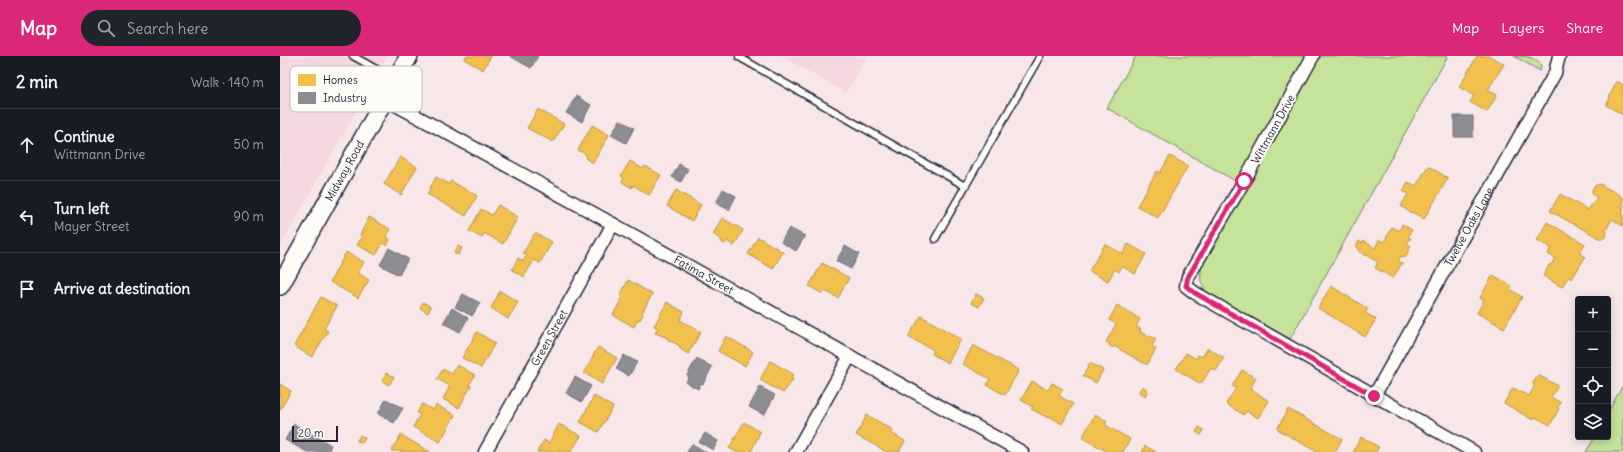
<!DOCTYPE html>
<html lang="en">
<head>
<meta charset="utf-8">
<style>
	body { margin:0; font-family:Delius,sans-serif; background:#20242c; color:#f1f3f6 }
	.controls { position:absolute; right:12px; bottom:12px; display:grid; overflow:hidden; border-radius:4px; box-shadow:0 2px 10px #0003 }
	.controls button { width:36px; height:36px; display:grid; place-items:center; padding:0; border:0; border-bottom:1px solid #363941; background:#171b24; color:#f1f3f6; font:20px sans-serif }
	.scale { position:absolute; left:12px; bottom:10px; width:46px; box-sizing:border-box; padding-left:4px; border:2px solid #22223b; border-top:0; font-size:11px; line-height:14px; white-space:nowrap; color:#22223b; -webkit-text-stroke:3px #fdfcf7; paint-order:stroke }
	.stop { position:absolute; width:12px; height:12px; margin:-9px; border:3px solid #db2777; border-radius:50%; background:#fff }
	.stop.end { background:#db2777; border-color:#fff; box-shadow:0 1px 4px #0008 }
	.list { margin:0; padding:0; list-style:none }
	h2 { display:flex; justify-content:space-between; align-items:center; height:52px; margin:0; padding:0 16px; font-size:17px }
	h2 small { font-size:13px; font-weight:400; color:#9ea1a6 }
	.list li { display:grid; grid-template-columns:26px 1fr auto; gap:12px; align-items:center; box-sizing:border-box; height:72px; padding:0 16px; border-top:1px solid #363941 }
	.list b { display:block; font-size:15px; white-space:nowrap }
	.list p { margin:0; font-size:13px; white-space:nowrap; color:#9ea1a6 }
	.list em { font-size:13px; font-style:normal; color:#9ea1a6 }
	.icon { flex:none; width:22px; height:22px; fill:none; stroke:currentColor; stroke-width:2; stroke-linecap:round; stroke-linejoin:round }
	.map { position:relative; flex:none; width:1343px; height:396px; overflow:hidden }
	header { display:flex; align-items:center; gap:24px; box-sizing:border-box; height:56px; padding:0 20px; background:#db2777; color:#fff }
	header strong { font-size:19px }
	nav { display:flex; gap:22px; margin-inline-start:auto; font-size:14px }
	.search { width:280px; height:36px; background:#20242c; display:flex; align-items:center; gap:10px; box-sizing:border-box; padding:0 14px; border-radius:22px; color:#9ea1a6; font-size:15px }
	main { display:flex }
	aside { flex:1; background:#171b24 }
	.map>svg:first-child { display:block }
	.built { fill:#f5d8df }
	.green { fill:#c5e39a; stroke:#74826a }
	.homes { fill:#f2c14e; stroke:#b49148 }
	.industry { fill:#8d8d92; stroke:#6d6d78 }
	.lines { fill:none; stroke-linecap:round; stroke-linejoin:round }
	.lane-casing { stroke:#22223b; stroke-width:9 }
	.street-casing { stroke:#22223b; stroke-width:15 }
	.secondary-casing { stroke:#22223b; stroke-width:20 }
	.lane { stroke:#fdfcf7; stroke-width:6 }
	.street { stroke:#fdfcf7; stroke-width:12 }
	.secondary { stroke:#fdfcf7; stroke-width:17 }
	.route { stroke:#db2777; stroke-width:5 }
	.labels { text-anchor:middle; stroke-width:4; stroke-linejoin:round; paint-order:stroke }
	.street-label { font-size:11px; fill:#22223b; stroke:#fdfcf7 }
	.key { fill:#fdfcf7; stroke:#bbbbbf; stroke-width:1 }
	.key-label { font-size:11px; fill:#22223b }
</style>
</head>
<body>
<header>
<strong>Map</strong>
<div class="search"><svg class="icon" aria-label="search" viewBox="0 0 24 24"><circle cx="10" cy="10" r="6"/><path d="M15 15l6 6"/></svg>Search here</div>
<nav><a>Map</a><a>Layers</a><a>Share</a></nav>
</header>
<main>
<aside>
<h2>2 min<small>Walk · 140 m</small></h2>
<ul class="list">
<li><svg class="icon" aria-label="ahead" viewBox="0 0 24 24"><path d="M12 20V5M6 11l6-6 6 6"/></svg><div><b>Continue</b><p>Wittmann Drive</p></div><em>50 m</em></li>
<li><svg class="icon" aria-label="left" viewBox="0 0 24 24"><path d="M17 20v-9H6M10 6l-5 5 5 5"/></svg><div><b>Turn left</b><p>Mayer Street</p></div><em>90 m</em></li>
<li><svg class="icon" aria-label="arrive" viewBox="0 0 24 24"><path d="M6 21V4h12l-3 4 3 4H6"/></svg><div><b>Arrive at destination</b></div></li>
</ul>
</aside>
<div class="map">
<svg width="1343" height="396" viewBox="0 0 1343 396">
	<rect width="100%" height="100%" fill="#f8e7e9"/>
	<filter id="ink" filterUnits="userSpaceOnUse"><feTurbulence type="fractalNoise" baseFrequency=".025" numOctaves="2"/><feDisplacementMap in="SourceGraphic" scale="8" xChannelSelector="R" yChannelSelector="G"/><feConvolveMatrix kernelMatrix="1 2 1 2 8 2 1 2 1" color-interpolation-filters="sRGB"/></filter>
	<g filter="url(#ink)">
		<path class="built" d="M 0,0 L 107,0 L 0,191 Z
			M 501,0 L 587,0 L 566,37 Z"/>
		<path class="green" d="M 856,0 L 1168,0 L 1010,283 L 928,237 C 920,227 919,224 922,211 L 966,131 L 827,52 Z
			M 1234,0 C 1247,0 1252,0 1261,9 L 1260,15 Z
			M 1343,329 L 1343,396 L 1306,396 L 1315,381 L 1328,381 L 1328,356 Z"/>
		<path class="homes" d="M 186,0 L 211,0 L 203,14 L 184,3 Z
			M 1197,0 L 1209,0 L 1224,8 L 1208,34 L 1217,39 L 1207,56 L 1190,46 L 1194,40 L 1179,31 Z
			M 1337,25 L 1343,29 L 1343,59 L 1326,49 L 1330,42 L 1329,41 Z
			M 258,53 L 284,68 L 273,86 L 247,72 Z
			M 312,69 L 329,79 L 313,107 L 305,102 L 307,99 L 298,94 Z
			M 890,100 L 908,110 L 878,162 L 857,150 L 877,115 L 880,117 Z
			M 120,101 L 137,111 L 121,139 L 104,128 Z
			M 350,105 L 363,113 L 365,110 L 381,119 L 369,139 L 353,129 L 352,132 L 342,126 L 344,122 L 341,120 Z
			M 1148,110 L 1168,122 L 1144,163 L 1132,156 L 1131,157 L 1121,150 L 1128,138 L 1123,135 L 1128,126 L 1136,130 Z
			M 156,121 L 169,128 L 171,125 L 197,140 L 186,160 L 147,138 Z
			M 1320,128 L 1343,141 L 1343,170 L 1332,163 L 1326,174 L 1327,177 L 1324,182 L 1321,183 L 1270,155 L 1280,138 L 1308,154 L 1317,141 L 1313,139 L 1312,134 L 1314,130 Z
			M 396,134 L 421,149 L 412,165 L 387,150 Z
			M 218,149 L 238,161 L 223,188 L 204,177 L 202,182 L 189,175 L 201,153 L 212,159 Z
			M 89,161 L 110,173 L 106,181 L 110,183 L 107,190 L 103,187 L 96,199 L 77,189 L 82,181 L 80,179 Z
			M 442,162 L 463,174 L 454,190 L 447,185 L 445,188 L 441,186 L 442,184 L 433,178 Z
			M 1267,166 L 1305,188 L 1299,197 L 1305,201 L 1292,223 L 1288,221 L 1282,231 L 1263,220 L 1270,208 L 1271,209 L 1275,202 L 1268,198 L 1271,192 L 1257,184 Z
			M 1122,168 L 1132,174 L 1128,181 L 1131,182 L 1127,187 L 1131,190 L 1125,202 L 1121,200 L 1118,205 L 1122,207 L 1113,222 L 1095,212 L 1098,206 L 1078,195 L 1079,193 L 1076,191 L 1079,185 L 1082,187 L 1084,185 L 1095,192 L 1099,184 L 1104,186 L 1112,171 L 1119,175 Z
			M 255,177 L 272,186 L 260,207 L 254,204 L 244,221 L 232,214 L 238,202 L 243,205 L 247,199 L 243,197 Z
			M 478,181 L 503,196 L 493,213 L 468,198 Z
			M 825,188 L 843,198 L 848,188 L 866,198 L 855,218 L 842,210 L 839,216 L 835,213 L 828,225 L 809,215 Z
			M 178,190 L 182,192 L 178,199 L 174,197 Z
			M 66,196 L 84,206 L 78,217 L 89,224 L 78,242 L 50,226 Z
			M 542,207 L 569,222 L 558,242 L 545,235 L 543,238 L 529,230 Z
			M 1213,219 L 1232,230 L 1230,233 L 1242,241 L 1224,272 L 1197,257 L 1204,244 L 1200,242 Z
			M 348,224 L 372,238 L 362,257 L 363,258 L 360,264 L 358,263 L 354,271 L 333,259 L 342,242 L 340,240 Z
			M 1051,230 L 1088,253 L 1085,257 L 1096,263 L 1085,281 L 1038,252 Z
			M 220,235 L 238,246 L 228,263 L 211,252 Z
			M 696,238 L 704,242 L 699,251 L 691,247 Z
			M 41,241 L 57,250 L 44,273 L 48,275 L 32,301 L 14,290 Z
			M 143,246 L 151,251 L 148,257 L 140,252 Z
			M 387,246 L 404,256 L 400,264 L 421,276 L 408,298 L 399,292 L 400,290 L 387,283 L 388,282 L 375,277 L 378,272 L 374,270 Z
			M 837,249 L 860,263 L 856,271 L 861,273 L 860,276 L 876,283 L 872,290 L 876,293 L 867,309 L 834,290 L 833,292 L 829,289 L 830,288 L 826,286 L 836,268 L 829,264 Z
			M 641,260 L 681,283 L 668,307 L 652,298 L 654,294 L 628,281 Z
			M 197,276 L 215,287 L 201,312 L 182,302 Z
			M 446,280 L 473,296 L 465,310 L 438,295 Z
			M 693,289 L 739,314 L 725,339 L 707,329 L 710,323 L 683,308 Z
			M 318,291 L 337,302 L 322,328 L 304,317 Z
			M 928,292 L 944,302 L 936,315 L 931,312 L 921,328 L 896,313 L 906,297 L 916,303 L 918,299 L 922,301 Z
			M 490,305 L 513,318 L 511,323 L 513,324 L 503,337 L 480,324 Z
			M 810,307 L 823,314 L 816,327 L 803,320 Z
			M 177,309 L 195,319 L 189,329 L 191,330 L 179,352 L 163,343 L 170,330 L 157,323 L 163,313 L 172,318 Z
			M 962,314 L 976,322 L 970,333 L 989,345 L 978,362 L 966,355 L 964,359 L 946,348 L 956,332 L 952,330 Z
			M 106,317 L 114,321 L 109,329 L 102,325 Z
			M 1260,320 L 1278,330 L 1271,341 L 1281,347 L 1277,352 L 1279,353 L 1270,369 L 1255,361 L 1253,364 L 1224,347 L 1233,332 L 1249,340 L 1254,331 L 1253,327 L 1257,321 Z
			M 752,325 L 768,334 L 772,327 L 783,333 L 779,340 L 793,348 L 782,368 L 769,360 L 768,362 L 751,353 L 753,351 L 741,344 Z
			M 0,328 L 11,335 L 0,354 Z
			M 862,330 L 868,334 L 865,340 L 859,336 Z
			M 314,340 L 333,351 L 318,376 L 300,366 Z
			M 142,348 L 153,354 L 156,349 L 175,359 L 160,386 L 133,371 L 140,358 L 137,357 Z
			M 1008,353 L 1062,383 L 1055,396 L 1037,396 L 997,373 Z
			M 815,358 L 827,365 L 825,369 L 850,383 L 843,396 L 828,396 L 802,382 Z
			M 587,359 L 613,374 L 611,377 L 625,385 L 619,396 L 607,396 L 576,379 Z
			M 464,366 L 480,376 L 471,396 L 456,396 L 449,392 Z
			M 279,368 L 301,380 L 291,396 L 257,396 L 264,384 L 269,387 Z
			M 919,371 L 924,374 L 921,379 L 916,376 Z
			M 80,379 L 85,382 L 82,387 L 77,385 Z
			M 121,379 L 150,396 L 111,395 Z
			M 1081,381 L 1099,391 L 1096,396 L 1073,396 Z
			M 865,390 L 876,396 L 862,396 Z"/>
		<path class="industry" d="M 230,0 L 258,0 L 251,12 Z
			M 296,40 L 311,49 L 302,66 L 286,57 Z
			M 1174,60 L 1193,60 L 1193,81 L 1174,81 Z
			M 340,64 L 354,72 L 346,87 L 331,79 Z
			M 399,108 L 408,113 L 401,126 L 392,121 Z
			M 443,133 L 456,140 L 449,154 L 436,147 Z
			M 509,172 L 525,180 L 516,195 L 501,186 Z
			M 565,190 L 579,198 L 571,213 L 556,205 Z
			M 109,192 L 128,203 L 119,219 L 100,209 Z
			M 183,238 L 200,247 L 192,260 L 175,251 Z
			M 172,252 L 188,262 L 180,276 L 163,267 Z
			M 344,299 L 357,306 L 349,320 L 336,313 Z
			M 417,302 L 432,311 L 423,328 L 421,327 L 418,333 L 406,326 L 409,320 L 407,319 Z
			M 295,321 L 311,330 L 302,346 L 286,337 Z
			M 480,331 L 495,339 L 484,359 L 469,351 Z
			M 106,343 L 123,352 L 114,367 L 98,358 Z
			M 14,368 L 51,389 L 48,396 L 27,396 L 5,384 Z
			M 425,377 L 438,385 L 433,394 L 419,386 Z
			M 412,388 L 426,396 L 407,396 Z"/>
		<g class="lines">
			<g class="lane-casing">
				<path id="lane" d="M 73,0 L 114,23
					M 459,1 L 685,130
					M 655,183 L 760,0"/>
			</g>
			<g class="street-casing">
				<g id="street">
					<path d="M 1033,0 L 964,125 L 908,221 L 906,230 L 915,237 L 1194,396"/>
					<path id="s1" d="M 105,43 L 333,168 L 742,396"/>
					<path id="s2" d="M 1094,340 L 1275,17 L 1279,0"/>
					<path id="s3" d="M 205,396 L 333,168"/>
					<path d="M 516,396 L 570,300"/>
				</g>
			</g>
			<g class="secondary-casing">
				<g id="secondary">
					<path id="s4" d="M 0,230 L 129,0"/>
				</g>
			</g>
			<use href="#lane" class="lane"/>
			<use href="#street" class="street"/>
			<use href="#secondary" class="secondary"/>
		</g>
	</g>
	<g class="lines" filter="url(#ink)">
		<path class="route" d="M 964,125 L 908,221 L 906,230 L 915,237 L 1094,340"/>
	</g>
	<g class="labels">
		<g class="street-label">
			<text transform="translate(993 73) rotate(-61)" y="4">Wittmann Drive</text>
			<text dy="4" stroke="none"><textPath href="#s4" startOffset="132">Midway Road</textPath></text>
			<text dy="4" stroke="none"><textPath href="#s2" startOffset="194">Twelve Oaks Lane</textPath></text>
			<text dy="4" stroke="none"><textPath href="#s1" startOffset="364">Fatima Street</textPath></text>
			<text dy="4" stroke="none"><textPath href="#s3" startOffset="131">Green Street</textPath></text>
		</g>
	</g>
	<rect x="10" y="10" width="132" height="46" rx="6" class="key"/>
	<rect x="18" y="18" width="18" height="12" fill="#f2c14e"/>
	<rect x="18" y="36" width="18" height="12" fill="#8d8d92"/>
	<g class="key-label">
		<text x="43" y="28">Homes</text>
		<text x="43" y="46">Industry</text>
	</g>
</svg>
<div class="controls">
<button>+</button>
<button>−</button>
<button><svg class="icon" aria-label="locate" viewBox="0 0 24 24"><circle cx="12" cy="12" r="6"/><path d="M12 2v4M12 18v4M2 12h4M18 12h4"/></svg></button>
<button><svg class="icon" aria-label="layers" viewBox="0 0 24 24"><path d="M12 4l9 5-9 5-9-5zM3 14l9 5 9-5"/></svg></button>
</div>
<div class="scale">20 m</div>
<div class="stop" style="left:964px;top:125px"></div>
<div class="stop end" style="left:1094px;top:340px"></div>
</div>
</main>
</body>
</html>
